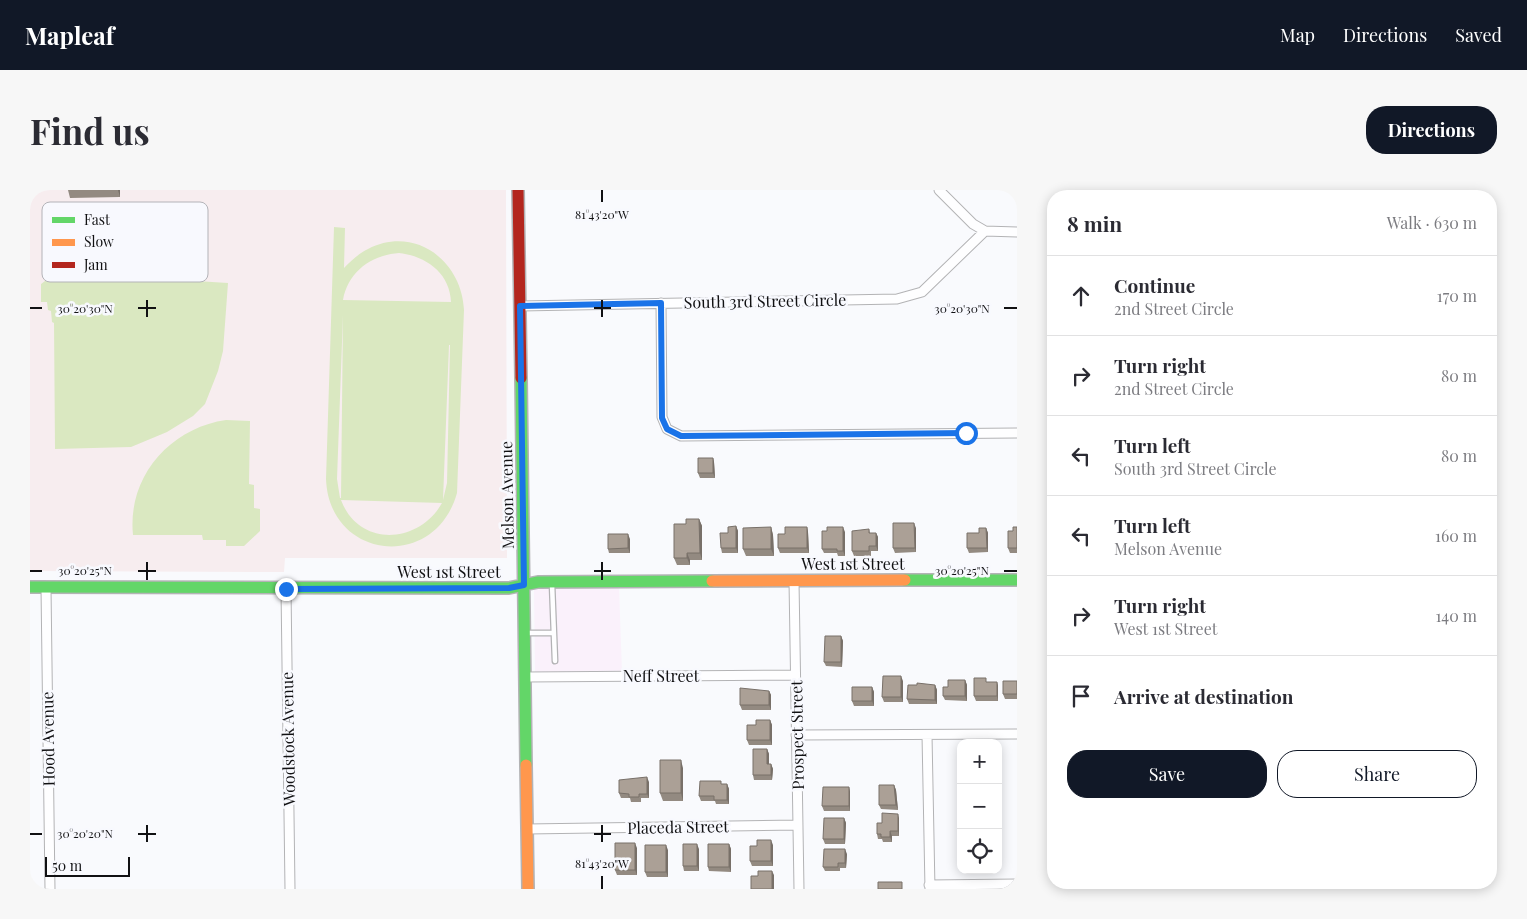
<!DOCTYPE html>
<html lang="en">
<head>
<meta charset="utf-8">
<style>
	body { margin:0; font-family:"Playfair Display",serif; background:#f7f7f7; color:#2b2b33 }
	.controls { position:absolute; right:15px; bottom:15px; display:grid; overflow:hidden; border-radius:10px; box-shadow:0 2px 12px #0003 }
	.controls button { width:45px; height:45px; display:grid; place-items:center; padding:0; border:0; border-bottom:1px solid #e1e1e2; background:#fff; color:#2b2b33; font:25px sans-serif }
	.scale { position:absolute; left:15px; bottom:12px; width:85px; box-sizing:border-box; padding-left:5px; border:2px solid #111113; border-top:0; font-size:14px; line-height:18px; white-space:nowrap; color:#111113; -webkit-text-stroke:4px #f8f9fe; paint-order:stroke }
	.stop { position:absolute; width:15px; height:15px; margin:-11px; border:4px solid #1a73e8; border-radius:50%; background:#fff }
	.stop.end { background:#1a73e8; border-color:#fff; box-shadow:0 1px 5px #0008 }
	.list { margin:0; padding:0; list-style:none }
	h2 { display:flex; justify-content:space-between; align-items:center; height:65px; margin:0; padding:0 20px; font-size:21px }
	h2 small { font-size:16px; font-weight:400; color:#7c7c81 }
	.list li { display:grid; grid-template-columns:32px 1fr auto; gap:15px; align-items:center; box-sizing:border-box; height:80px; padding:0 20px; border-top:1px solid #e1e1e2 }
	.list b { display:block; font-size:19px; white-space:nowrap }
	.list p { margin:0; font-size:16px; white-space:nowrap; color:#7c7c81 }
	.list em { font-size:16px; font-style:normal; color:#7c7c81 }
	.actions { display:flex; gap:10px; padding:15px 20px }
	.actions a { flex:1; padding:11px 0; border:1px solid #111827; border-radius:20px; text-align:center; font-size:18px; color:#111827 }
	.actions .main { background:#111827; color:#fff }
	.icon { flex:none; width:28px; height:28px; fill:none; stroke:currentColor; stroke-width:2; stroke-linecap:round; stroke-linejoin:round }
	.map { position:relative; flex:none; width:987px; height:699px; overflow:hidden; border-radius:20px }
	header { display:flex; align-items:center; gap:30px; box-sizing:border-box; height:70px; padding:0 25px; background:#111827; color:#fff }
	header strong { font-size:24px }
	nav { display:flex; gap:28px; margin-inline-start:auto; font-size:18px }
	.intro { display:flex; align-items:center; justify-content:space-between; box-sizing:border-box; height:120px; padding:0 30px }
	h1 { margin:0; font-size:35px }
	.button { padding:12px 22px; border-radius:20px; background:#111827; color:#fff; font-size:18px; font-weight:700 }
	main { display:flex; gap:30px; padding:0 30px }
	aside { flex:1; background:#fff; border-radius:20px; box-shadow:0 2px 12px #0003 }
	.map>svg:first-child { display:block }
	.commercial { fill:#faf1fb }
	.education { fill:#f7edef }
	.green { fill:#dae8c1; fill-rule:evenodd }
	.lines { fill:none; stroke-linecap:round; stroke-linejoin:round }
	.lane-casing { stroke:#b3b3b5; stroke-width:7 }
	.street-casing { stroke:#b3b3b5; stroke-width:11 }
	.fast-casing { stroke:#b3b3b5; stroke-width:14 }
	.slow-casing { stroke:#b3b3b5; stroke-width:14 }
	.jam-casing { stroke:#b3b3b5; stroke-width:14 }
	.lane { stroke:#fefeff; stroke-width:4.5 }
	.street { stroke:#fefeff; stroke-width:9 }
	.fast { stroke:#63d668; stroke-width:11 }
	.slow { stroke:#ff974d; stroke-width:11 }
	.jam { stroke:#b3261e; stroke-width:11 }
	.wall { fill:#938a81 }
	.shaded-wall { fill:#787069 }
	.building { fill:#aba096; stroke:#787069 }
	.route { stroke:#1a73e8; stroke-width:6 }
	.ticks { fill:none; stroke:#111113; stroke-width:2 }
	.labels { text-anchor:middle; stroke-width:5; stroke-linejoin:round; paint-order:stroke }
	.street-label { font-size:16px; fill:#111113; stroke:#f8f9fe }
	.key { fill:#f8f9fe; stroke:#b3b3b8; stroke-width:1 }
	.key-label { font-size:14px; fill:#111113 }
	.ticks-label { font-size:12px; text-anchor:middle; fill:#111113; stroke:#f8f9fe; stroke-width:5; stroke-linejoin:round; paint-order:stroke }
</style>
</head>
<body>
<header>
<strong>Mapleaf</strong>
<nav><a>Map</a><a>Directions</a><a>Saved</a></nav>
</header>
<div class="intro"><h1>Find us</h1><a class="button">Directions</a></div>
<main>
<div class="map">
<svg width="987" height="699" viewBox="0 0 987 699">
	<rect width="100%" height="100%" fill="#f9fafd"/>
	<path class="commercial" d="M 589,397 L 592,482 L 505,482 L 504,398 Z"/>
	<path class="education" d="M 0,0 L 476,0 L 477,368 L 255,368 L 254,382 L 0,381 Z"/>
	<path class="green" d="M 304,37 L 315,38 L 314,78 C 321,71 328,64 338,59 C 385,35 432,71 434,120 L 427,303 C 405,382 299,370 296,289 ZM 369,63 C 396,66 420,83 421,112 L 313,110 C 318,82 341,65 369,63 ZM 313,125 L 311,308 L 310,308 L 307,289 ZM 420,155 L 417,293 L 413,310 L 419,155 ZM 311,310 L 412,313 C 389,354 329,358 311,310 Z
		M 35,69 L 50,69 L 50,80 L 58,82 L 60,78 L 70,79 L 71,85 L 198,93 L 193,161 L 188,181 L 175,214 L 163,226 L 137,242 L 101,257 L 25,259 L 24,133 L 22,132 L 21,121 L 18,120 L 17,112 L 11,112 L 11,94 L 34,77 Z
		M 196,230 L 220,231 L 219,294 L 224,295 L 224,318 L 230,319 L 230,341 L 214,356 L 196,356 L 196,350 L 173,350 L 172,345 L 103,345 C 97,287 140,238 196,230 Z"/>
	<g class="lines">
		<g class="lane-casing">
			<path id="lane" d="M 522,394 L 525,471
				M 497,443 L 523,443"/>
		</g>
		<g class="street-casing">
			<path id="street" d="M 909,0 L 943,34 L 955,41 L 987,42
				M 631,113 L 632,227 L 637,239 L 651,246 L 987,243
				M 490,116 L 867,109 L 892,102 L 955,41
				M 764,391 L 769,699
				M 16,398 L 20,699
				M 256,399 L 260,699
				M 496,487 L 765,485
				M 766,545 L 987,544
				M 897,545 L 900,699
				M 497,639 L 768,635
				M 899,695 L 987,694"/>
		</g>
		<g class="fast-casing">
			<path id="fast" d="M 491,188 L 496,575
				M 875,390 L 987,390
				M 0,397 L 479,398 L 508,392 L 682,391"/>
		</g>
		<g class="slow-casing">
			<path id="slow" d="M 682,391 L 875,390
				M 496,575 L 498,699"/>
		</g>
		<g class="jam-casing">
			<path id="jam" d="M 488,0 L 491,188"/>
		</g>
		<use href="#lane" class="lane"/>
		<use href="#street" class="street"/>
		<use href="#fast" class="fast"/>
		<use href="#slow" class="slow"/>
		<use href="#jam" class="jam"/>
	</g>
	<path class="wall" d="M 38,0 L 90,0 L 90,7 L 40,8 Z
		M 683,268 L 684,272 L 685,288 L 670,288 L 668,283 Z
		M 669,329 L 672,336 L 672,370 L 660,370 L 660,375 L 647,375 L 644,368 L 656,334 Z
		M 706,336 L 708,341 L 708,363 L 692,363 L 691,358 L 698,343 Z
		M 741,337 L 743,345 L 744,366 L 716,366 L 713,359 Z
		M 777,337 L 778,342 L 779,363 L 750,363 L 748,358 L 755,344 Z
		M 987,337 L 987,363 L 980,363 L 978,358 L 983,341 Z
		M 886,338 L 886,362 L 865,363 L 863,358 Z
		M 956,338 L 958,343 L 958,362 L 939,363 L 937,358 L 949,343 Z
		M 839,339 L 840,343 L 846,343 L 848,347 L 848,361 L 841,361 L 841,366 L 824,366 L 822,361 Z
		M 815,342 L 815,366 L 808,366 L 807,363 L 794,363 L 792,359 Z
		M 600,349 L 600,363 L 579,363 L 578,359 Z
		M 811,446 L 813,451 L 812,477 L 796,476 L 794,472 Z
		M 935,490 L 937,495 L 937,511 L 915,510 L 913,506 L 918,497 Z
		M 873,491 L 873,512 L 854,512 L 852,507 Z
		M 987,491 L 987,509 L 975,509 L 973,504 Z
		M 957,492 L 967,492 L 968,496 L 968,511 L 946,511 L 944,506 Z
		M 905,495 L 907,500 L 907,514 L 879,514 L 877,509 Z
		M 842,497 L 844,502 L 844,516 L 824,516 L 822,511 Z
		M 739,501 L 741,505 L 741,520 L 712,520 L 710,515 Z
		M 740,530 L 742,535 L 742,555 L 719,555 L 717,550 L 726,535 Z
		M 737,559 L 739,564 L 739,574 L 741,574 L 743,579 L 742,590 L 724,590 L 723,585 Z
		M 653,578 L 653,611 L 633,611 L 630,603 Z
		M 619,592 L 619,608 L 611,608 L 611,612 L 601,612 L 600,608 L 591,608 L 589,603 Z
		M 692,594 L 697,594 L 699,599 L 699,614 L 686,614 L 685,611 L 671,611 L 669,606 Z
		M 864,595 L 866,600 L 868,620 L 851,619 L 849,615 Z
		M 819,597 L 820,602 L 820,621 L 794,621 L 792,616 Z
		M 814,628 L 816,633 L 815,654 L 795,654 L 793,649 Z
		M 869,628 L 869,646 L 862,646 L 862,652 L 853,652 L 852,649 L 848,649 L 847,644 L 852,633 Z
		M 699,654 L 701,659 L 701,682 L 679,681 L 678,677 Z
		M 743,655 L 743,676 L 722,676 L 720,671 L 727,656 Z
		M 607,658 L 607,685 L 587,685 L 585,680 Z
		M 669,659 L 669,681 L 654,681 L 653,676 Z
		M 638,660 L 638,687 L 617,687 L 615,682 Z
		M 817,664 L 816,678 L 810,678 L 810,681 L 795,681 L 793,677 Z"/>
	<path class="shaded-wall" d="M 88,0 L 90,0 L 90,7 Z
		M 683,268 L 684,272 L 685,288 L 683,283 Z
		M 669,329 L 672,336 L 672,370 L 670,363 Z
		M 884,333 L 886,338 L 886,362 L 885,358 Z
		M 706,336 L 708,341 L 708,363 L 706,358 Z
		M 741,337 L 743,345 L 744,366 L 741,359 Z
		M 777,337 L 778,342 L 779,363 L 777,358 Z
		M 813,337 L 815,342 L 815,366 L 813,361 Z
		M 956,338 L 958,343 L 958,362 L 957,358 Z
		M 846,343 L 848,347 L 848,361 L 846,356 Z
		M 598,344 L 600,349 L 600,363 L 598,358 Z
		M 657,363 L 660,370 L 660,375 L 657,368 Z
		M 811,446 L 813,451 L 812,477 L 811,472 Z
		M 871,486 L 873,491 L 873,512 L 871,507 Z
		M 935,490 L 937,495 L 937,511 L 935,506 Z
		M 967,492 L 968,496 L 968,511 L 967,506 Z
		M 905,495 L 907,500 L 907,514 L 905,510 Z
		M 842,497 L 844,502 L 844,516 L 842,511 Z
		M 739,501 L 741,505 L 741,520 L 739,515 Z
		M 740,530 L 742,535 L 742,555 L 740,550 Z
		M 737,559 L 739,564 L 739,579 L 737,574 Z
		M 651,570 L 653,578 L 653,611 L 651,603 Z
		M 741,574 L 743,579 L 742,590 L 741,585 Z
		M 617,587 L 619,592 L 619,608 L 617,604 Z
		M 697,594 L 699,599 L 699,614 L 697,610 Z
		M 864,595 L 866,600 L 868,620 L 866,615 Z
		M 819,597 L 820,602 L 820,621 L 819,616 Z
		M 868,624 L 869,628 L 869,646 L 868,641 Z
		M 814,628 L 816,633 L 815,654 L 814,649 Z
		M 860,641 L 862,646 L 862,652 L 860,647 Z
		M 741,650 L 743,655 L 743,676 L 741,671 Z
		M 605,653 L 607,658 L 607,685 L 605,680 Z
		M 667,654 L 669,659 L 669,681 L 667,676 Z
		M 699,654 L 701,659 L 701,682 L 699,677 Z
		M 636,655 L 638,660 L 638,687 L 636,682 Z
		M 815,659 L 817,664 L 816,678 L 815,673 Z
		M 742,681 L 744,685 L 744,699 L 742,699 Z"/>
	<path class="building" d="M 668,268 L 683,268 L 683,283 L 668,283 Z
		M 656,329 L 669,329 L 670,363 L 657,363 L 657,368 L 644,368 L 644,334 L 656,334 Z
		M 863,333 L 884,333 L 885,358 L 863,358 Z
		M 706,336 L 706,358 L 691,358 L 690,343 L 698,343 L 698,337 Z
		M 741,337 L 741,359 L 713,359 L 713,338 Z
		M 755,337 L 777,337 L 777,358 L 748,358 L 748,344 L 755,344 Z
		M 797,337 L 813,337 L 813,361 L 807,361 L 807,359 L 792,359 L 792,341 L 797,341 Z
		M 983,337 L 987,337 L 987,358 L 978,358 L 978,341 L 983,341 Z
		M 949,338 L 956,338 L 957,358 L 937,358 L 937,343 L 949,343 Z
		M 839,339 L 839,343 L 846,343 L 846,356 L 839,356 L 839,361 L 822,361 L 822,341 Z
		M 578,344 L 598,344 L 598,358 L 578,359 Z
		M 795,446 L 811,446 L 811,472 L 794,472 Z
		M 853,486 L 871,486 L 871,507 L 852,507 Z
		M 944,488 L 956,488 L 956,492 L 967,492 L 967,506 L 944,506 Z
		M 918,490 L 935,490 L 935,506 L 913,506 L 913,497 L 918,497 Z
		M 973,491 L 987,491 L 987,504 L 973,504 Z
		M 887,493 L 905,495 L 905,510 L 877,509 L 878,495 L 887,495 Z
		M 822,497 L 842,497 L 842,511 L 822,511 Z
		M 710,498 L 739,501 L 739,515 L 710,515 Z
		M 726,530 L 740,530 L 740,550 L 717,550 L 717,535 L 726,535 Z
		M 723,559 L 737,559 L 737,574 L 741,574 L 741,585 L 723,585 Z
		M 630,570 L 651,570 L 651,603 L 630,603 Z
		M 617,587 L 617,604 L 609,604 L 609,607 L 599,607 L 599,604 L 589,603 L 589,590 Z
		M 670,591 L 691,591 L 691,594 L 697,594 L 697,610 L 684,610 L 684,606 L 669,606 Z
		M 849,595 L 864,595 L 866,615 L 849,615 Z
		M 793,597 L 819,597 L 819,616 L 792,616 Z
		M 852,623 L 868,624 L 868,641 L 860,641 L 860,647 L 851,647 L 851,644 L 847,644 L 847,633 L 852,633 Z
		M 794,628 L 814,628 L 814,649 L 793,649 Z
		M 727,650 L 741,650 L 741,671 L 720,671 L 720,656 L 727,656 Z
		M 585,653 L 605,653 L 605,680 L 585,680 Z
		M 653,654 L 667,654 L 667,676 L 653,676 Z
		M 678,654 L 699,654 L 699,677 L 678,677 Z
		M 615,655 L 636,655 L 636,682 L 615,682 Z
		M 794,659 L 815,659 L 815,673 L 808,673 L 808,677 L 793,677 Z
		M 728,681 L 742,681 L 742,699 L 721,699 L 721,686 L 728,686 Z
		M 848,692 L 872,692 L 872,699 L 848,699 Z"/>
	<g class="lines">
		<path class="route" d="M 256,399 L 479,398 L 494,395 L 490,116 L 631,113 L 632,228 L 637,239 L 651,246 L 936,243"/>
	</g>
	<path class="ticks" d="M 572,0 L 572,12M 117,110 L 117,127M 572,110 L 572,127M 0,118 L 12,118M 108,118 L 126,118M 564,118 L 581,118M 974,118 L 987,118M 117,372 L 117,390M 572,372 L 572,390M 0,381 L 12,381M 108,381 L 126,381M 564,381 L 581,381M 974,381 L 987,381M 117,635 L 117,652M 572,635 L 572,652M 0,644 L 12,644M 108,644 L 126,644M 564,644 L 581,644M 572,686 L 572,699"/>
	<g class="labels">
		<g class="street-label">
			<text transform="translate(735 111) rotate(-1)" y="6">South 3rd Street Circle</text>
			<text transform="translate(477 305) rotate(-91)" y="6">Melson Avenue</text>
			<text x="823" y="380">West 1st Street</text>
			<text x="419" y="388">West 1st Street</text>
			<text x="631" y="492">Neff Street</text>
			<text transform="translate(767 545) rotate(-91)" y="6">Prospect Street</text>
			<text transform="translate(18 549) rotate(-91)" y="6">Hood Avenue</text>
			<text transform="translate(258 549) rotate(-91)" y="6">Woodstock Avenue</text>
			<text transform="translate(648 637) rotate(-1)" y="6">Placeda Street</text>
		</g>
	</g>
	<rect x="12" y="12" width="166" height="80" rx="8" class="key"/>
	<rect x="22" y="27" width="23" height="6" fill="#63d668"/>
	<rect x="22" y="49" width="23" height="7" fill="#ff974d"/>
	<rect x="22" y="72" width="23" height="6" fill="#b3261e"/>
	<g class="key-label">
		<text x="54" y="35">Fast</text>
		<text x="54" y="57">Slow</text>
		<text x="54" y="80">Jam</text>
	</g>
	<g class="ticks-label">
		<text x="572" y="29">81°43'20"W</text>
		<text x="55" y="123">30°20'30"N</text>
		<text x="932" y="123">30°20'30"N</text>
		<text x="55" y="385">30°20'25"N</text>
		<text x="932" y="385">30°20'25"N</text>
		<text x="55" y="648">30°20'20"N</text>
		<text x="572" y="678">81°43'20"W</text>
	</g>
</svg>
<div class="controls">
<button>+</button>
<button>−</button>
<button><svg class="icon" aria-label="locate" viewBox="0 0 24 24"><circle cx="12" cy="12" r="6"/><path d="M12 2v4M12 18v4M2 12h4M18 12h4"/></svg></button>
</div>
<div class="scale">50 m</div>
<div class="stop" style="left:936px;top:243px"></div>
<div class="stop end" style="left:256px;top:399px"></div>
</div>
<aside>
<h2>8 min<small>Walk · 630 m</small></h2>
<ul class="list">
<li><svg class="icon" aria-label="ahead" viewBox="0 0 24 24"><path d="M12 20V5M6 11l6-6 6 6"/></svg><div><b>Continue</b><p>2nd Street Circle</p></div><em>170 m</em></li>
<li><svg class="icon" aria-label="right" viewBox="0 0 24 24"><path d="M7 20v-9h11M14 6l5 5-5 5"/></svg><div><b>Turn right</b><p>2nd Street Circle</p></div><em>80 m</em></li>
<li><svg class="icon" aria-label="left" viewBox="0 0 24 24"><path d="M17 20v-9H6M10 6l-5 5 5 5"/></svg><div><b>Turn left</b><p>South 3rd Street Circle</p></div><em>80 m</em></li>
<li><svg class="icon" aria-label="left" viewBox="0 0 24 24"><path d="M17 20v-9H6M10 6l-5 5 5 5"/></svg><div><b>Turn left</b><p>Melson Avenue</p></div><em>160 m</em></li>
<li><svg class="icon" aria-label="right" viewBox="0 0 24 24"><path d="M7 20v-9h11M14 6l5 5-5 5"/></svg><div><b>Turn right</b><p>West 1st Street</p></div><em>140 m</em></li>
<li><svg class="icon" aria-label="arrive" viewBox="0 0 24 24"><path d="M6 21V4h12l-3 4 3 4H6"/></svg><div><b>Arrive at destination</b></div></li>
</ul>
<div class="actions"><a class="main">Save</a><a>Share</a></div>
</aside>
</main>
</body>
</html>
